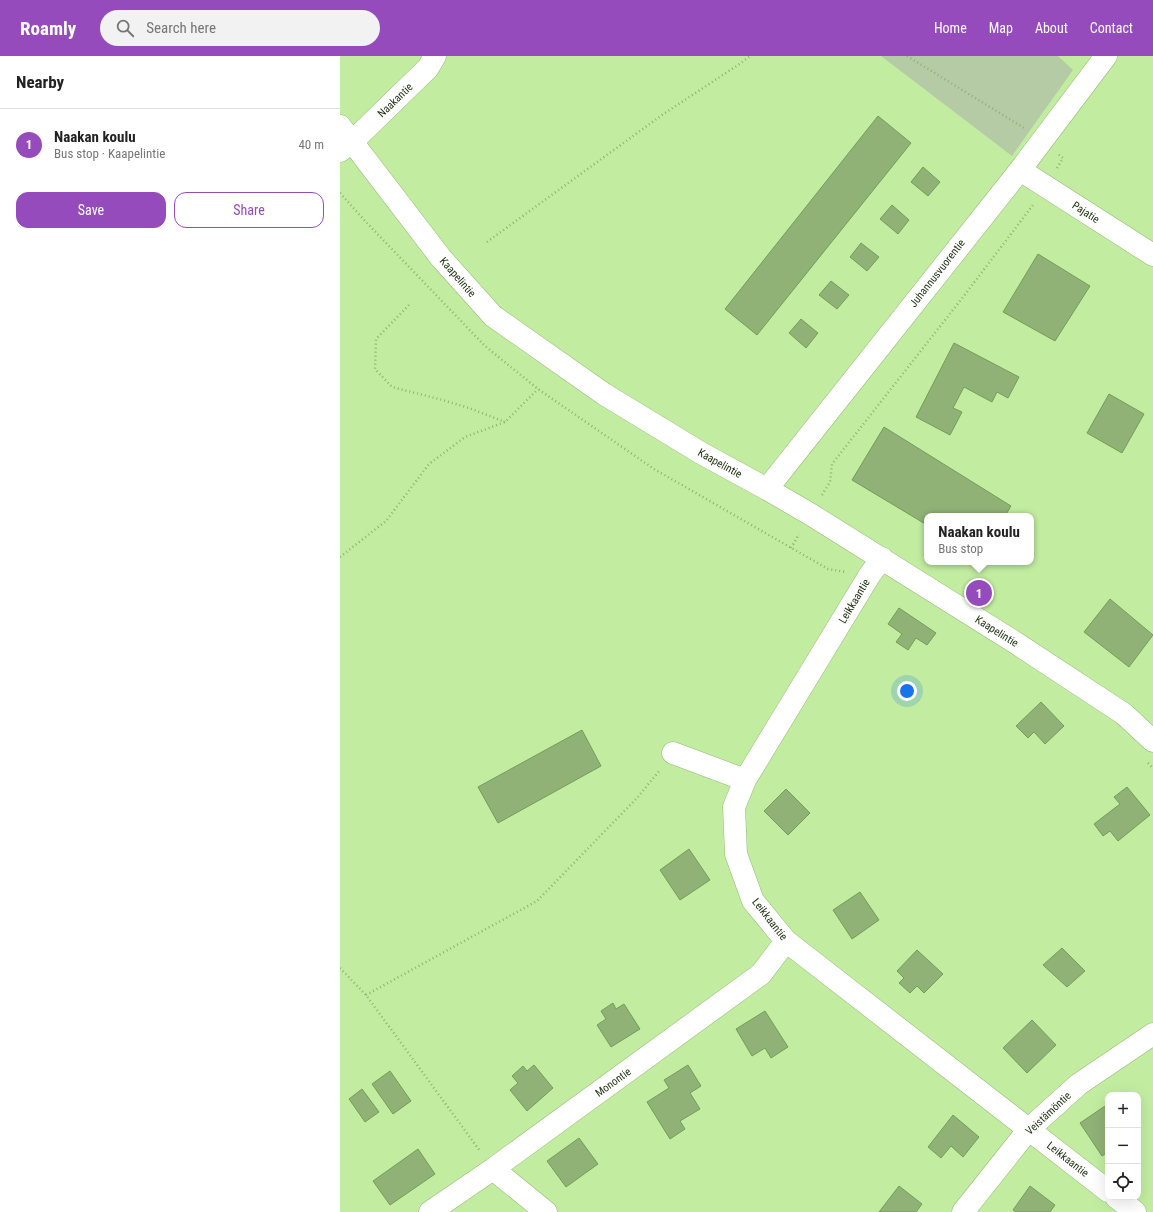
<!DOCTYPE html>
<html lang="en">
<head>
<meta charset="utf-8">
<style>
	body { margin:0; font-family:"Roboto Condensed",sans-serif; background:#f2f2f2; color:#222 }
	.controls { position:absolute; right:12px; bottom:12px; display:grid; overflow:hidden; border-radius:8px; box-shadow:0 4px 16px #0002 }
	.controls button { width:36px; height:36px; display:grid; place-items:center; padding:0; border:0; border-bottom:1px solid #e0e0e0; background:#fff; color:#222; font:20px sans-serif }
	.you { position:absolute; left:567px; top:635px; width:14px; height:14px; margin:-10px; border:3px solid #fff; border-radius:50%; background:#1a73e8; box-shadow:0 0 0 6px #1a73e833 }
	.badge { display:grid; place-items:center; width:26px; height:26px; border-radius:50%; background:#964bbd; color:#fff; font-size:13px; font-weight:700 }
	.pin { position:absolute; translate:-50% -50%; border:2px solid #fff; box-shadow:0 1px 4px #0006 }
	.popup { position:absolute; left:584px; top:457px; width:110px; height:52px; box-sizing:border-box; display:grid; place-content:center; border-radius:8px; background:#fff; filter:drop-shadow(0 1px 3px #0005); font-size:13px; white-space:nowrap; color:#767676 }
	.popup b { font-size:15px; color:#222 }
	.popup::after { content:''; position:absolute; left:50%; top:100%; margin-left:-8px; border:8px solid transparent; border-top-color:#fff }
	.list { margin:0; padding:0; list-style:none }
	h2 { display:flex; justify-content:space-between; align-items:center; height:52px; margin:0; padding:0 16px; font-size:17px }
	h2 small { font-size:13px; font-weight:400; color:#767676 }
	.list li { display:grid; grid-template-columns:26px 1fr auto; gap:12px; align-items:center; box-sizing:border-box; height:72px; padding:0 16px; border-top:1px solid #e0e0e0 }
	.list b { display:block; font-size:15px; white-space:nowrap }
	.list p { margin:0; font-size:13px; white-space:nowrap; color:#767676 }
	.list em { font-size:13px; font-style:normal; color:#767676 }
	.actions { display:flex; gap:8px; padding:12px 16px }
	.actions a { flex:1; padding:9px 0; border:1px solid #964bbd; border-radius:12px; text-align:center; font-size:14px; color:#964bbd }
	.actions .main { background:#964bbd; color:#fff }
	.icon { flex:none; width:22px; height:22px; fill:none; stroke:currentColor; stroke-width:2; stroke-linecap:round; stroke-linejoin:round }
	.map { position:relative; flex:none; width:813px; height:1156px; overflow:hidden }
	header { display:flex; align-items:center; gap:24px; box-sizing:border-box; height:56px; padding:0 20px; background:#964bbd; color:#fff }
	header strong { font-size:19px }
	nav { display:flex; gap:22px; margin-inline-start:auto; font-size:14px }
	.search { width:280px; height:36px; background:#f2f2f2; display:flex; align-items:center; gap:10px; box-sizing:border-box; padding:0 14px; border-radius:22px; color:#767676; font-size:15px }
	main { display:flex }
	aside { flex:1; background:#fff }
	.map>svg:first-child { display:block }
	.green { fill:#b5cba5 }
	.building { fill:#90b277; stroke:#759d55 }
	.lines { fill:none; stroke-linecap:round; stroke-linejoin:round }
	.minor-casing { stroke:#93bc73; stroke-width:23 }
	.path { stroke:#8fb174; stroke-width:2.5; stroke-dasharray:1 3; stroke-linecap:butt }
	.minor { stroke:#fff; stroke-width:22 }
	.labels { text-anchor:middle; stroke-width:4; stroke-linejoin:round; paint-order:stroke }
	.street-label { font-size:11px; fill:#253517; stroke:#fefefe }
</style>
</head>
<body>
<header>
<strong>Roamly</strong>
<div class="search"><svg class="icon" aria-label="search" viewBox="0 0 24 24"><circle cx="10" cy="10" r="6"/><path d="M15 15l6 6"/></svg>Search here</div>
<nav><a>Home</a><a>Map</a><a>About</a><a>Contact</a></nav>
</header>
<main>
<aside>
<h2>Nearby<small></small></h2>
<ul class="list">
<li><span class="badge">1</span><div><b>Naakan koulu</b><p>Bus stop · Kaapelintie</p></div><em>40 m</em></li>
</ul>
<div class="actions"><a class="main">Save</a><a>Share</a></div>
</aside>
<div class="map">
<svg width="813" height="1156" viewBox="0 0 813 1156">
	<rect width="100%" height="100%" fill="#c2eda1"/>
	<path class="green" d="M 541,0 L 718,0 L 733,14 L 672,100 Z"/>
	<path class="building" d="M 538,60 L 571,87 L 417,279 L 385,253 Z
		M 583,111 L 600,126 L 588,140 L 571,126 Z
		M 552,149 L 569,164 L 558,178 L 540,163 Z
		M 521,187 L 539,201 L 527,215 L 510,201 Z
		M 698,198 L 750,230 L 715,285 L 663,256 Z
		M 491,225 L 509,239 L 497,253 L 479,239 Z
		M 461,263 L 478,277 L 466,292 L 449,277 Z
		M 614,287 L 679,321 L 668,342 L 657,336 L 652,346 L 624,331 L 613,352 L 622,356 L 610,379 L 576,361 Z
		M 769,338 L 804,358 L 782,397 L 747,377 Z
		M 544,371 L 671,450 L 665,460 L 587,460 L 587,469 L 512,424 Z
		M 770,543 L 813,579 L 789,611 L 744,576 Z
		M 559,552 L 596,577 L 587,589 L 576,582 L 568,594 L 556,586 L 562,578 L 548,568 Z
		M 701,646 L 724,670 L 705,688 L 694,676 L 688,682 L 676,670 Z
		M 242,674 L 261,710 L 158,767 L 138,731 Z
		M 787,731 L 810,759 L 778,785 L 770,775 L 763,780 L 754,768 L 780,748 L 774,741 Z
		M 446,733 L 470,757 L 448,779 L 424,755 Z
		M 349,793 L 370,824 L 340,844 L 320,814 Z
		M 520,836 L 539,864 L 512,883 L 493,854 Z
		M 722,892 L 745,915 L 727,931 L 703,909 Z
		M 577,894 L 603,918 L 584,937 L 577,930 L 570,937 L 559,927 L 564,922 L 557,915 Z
		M 273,947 L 276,953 L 284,948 L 300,973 L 271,991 L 257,969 L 266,963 L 261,955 Z
		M 425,955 L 448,991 L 431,1002 L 425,992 L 412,1000 L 396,973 Z
		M 692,964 L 716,989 L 687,1017 L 663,992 Z
		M 194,1009 L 213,1032 L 187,1055 L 170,1034 L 178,1027 L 172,1020 L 183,1010 L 187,1015 Z
		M 348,1009 L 361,1030 L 350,1037 L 360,1053 L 340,1065 L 345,1073 L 330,1083 L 307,1046 L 329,1032 L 324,1024 Z
		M 50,1015 L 71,1045 L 53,1058 L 32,1028 Z
		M 22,1033 L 39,1056 L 25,1066 L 9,1043 Z
		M 768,1048 L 768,1096 L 762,1100 L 740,1067 Z
		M 613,1059 L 639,1081 L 623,1101 L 611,1090 L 601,1102 L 588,1091 Z
		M 239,1082 L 258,1108 L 226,1131 L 207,1105 Z
		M 78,1093 L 95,1118 L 50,1149 L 33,1125 Z
		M 559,1130 L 582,1148 L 576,1156 L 539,1156 Z
		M 690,1130 L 715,1149 L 710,1156 L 676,1156 L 673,1154 Z"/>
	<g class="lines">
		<g class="minor-casing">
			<path id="minor" d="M 0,70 L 101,202 L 153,260 L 264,338 L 361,397 L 427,433 L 470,458 L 676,587 L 784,658 L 813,685
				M 0,95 L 12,86 L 88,12 L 95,0
				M 680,114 L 813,199
				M 427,433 L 680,114 L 766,0
				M 542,502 L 529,520 L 405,724 L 394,751 L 396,798 L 413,845 L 446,885 L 768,1135
				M 333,697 L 405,724
				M 153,1113 L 206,1156
				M 776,1141 L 795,1156
				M 90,1156 L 153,1113 L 421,918 L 446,885
				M 623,1156 L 689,1073 L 739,1028 L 813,978"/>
		</g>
		<path class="path" d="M 567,0 L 684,72
			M 717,112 L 723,102 L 718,98
			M 0,137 L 25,165 L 145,290 L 198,333 L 314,413 L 488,513 L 506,516
			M 147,186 L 322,59 L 401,7 L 410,0
			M 69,249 L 36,283 L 35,313 L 52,331 L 99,343 L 129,352 L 165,366
			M 482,439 L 490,426 L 492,408 L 620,245 L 693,149
			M 451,492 L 459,478
			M 0,501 L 46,465 L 89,408 L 125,381 L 165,366 L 198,333
			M 808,707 L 813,712
			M 0,912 L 26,939 L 140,1095
			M 26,939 L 197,845 L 297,742 L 320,714"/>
		<use href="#minor" class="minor"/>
	</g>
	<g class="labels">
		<g class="street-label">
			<text transform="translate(55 44) rotate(-44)" y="4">Naakantie</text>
			<text transform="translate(746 156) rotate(33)" y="4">Pajatie</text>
			<text transform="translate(597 217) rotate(-52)" y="4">Juhannusvuorentie</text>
			<text transform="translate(118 221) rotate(49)" y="4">Kaapelintie</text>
			<text transform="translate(380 407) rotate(29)" y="4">Kaapelintie</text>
			<text transform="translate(514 545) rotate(-59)" y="4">Leikkaantie</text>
			<text transform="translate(657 575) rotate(32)" y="4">Kaapelintie</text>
			<text transform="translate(430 863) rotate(52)" y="4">Leikkaantie</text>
			<text transform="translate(273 1026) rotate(-36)" y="4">Monontie</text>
			<text transform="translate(708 1057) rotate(-43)" y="4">Veistämöntie</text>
			<text transform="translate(728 1103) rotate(38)" y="4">Leikkaantie</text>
		</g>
	</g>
</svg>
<div class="controls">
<button>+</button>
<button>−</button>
<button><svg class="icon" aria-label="locate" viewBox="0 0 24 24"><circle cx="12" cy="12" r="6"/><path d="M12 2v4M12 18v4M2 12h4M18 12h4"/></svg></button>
</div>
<div class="you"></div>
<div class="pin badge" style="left:639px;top:537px">1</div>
<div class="popup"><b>Naakan koulu</b>Bus stop</div>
</div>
</main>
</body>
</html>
